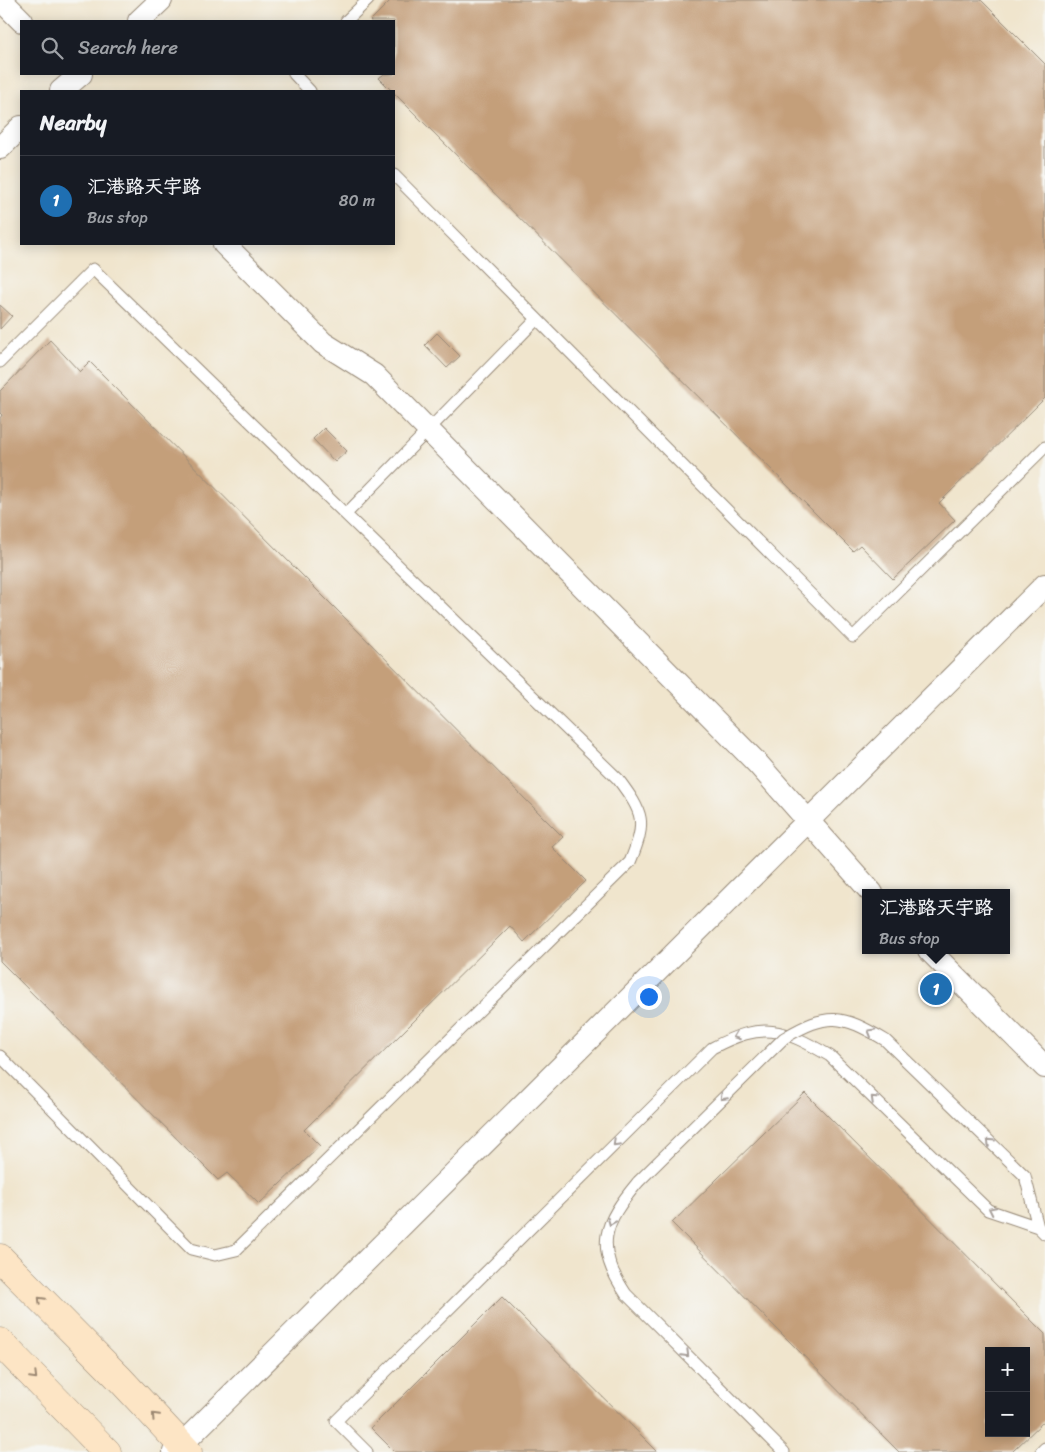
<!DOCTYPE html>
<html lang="en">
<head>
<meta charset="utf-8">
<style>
	body { margin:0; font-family:Sriracha,"LXGW WenKai TC",sans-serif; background:#20242c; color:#f1f3f6 }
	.controls { position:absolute; right:15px; bottom:15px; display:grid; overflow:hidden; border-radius:0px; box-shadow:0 2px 12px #0003 }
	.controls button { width:45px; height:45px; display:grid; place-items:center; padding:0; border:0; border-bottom:1px solid #363941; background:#171b24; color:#f1f3f6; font:25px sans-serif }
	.you { position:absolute; left:648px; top:996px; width:18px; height:18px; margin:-12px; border:4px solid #fff; border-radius:50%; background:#1a73e8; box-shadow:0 0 0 8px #1a73e833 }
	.badge { display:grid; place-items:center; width:32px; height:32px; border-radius:50%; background:#1f6fb2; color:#fff; font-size:16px; font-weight:700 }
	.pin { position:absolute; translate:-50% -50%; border:2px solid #fff; box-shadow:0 1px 5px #0006 }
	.popup { position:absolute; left:862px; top:889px; width:148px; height:65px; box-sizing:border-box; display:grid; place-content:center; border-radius:0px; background:#171b24; filter:drop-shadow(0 1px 4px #0005); font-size:16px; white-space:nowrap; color:#9ea1a6 }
	.popup b { font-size:19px; color:#f1f3f6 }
	.popup::after { content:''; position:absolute; left:50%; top:100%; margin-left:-10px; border:10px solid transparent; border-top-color:#171b24 }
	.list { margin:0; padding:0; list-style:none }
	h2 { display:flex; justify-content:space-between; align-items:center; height:65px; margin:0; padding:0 20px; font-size:21px }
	h2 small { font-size:16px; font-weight:400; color:#9ea1a6 }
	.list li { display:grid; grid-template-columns:32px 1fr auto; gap:15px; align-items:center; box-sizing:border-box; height:90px; padding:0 20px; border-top:1px solid #363941 }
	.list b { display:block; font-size:19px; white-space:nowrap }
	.list p { margin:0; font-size:16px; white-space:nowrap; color:#9ea1a6 }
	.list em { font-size:16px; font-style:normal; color:#9ea1a6 }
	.icon { flex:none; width:28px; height:28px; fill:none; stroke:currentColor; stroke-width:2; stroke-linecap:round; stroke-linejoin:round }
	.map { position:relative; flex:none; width:1045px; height:1452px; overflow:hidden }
	.search { position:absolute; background:#171b24; box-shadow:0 2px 12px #0003; left:20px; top:20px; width:375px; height:55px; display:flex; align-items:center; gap:12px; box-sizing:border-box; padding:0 18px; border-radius:0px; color:#9ea1a6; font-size:19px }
	.panel { position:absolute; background:#171b24; box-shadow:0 2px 12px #0003; left:20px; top:90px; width:375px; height:155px; border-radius:0px }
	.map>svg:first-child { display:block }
	.building { fill:#c49f7a; fill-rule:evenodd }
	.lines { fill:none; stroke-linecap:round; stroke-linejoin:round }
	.service-casing { stroke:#968876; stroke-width:13 }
	.minor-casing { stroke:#968876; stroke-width:24 }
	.secondary-casing { stroke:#968876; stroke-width:29 }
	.service { stroke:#fff; stroke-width:11 }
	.minor { stroke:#fff; stroke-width:22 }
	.secondary { stroke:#fde5c5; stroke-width:28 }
	.service-bridge-casing { stroke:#968876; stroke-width:13; stroke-linecap:butt }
	.service-bridge { stroke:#fff; stroke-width:11 }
	.oneway { stroke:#a79f9a }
	.oneway2 { stroke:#9c8872 }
</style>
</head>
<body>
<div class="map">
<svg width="1045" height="1452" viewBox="0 0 1045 1452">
	<rect width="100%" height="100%" fill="#f6f6f2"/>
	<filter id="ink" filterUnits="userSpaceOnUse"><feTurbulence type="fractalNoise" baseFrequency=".02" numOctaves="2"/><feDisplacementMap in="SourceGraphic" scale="10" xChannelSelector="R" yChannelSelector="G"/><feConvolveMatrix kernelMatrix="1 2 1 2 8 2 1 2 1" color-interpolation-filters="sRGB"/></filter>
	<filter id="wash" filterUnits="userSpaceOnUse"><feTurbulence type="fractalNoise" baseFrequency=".0096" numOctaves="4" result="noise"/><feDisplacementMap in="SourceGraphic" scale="20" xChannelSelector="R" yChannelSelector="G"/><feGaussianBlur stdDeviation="1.12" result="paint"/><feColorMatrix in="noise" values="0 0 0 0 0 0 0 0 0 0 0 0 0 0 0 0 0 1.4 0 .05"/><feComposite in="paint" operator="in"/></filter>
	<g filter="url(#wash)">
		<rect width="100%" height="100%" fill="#f0e5cd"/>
		<g id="blocks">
			<path class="building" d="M 391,0 L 981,0 L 1045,64 L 1045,398 L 939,503 L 955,520 L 893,579 L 860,545 L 853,551 L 379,78 L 384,74 L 394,74 L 394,21 L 370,21 Z
				M 0,305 L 12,316 L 0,329 Z
				M 437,333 L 460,356 L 447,368 L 425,345 Z
				M 50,340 L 80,372 L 90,362 L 563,837 L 552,847 L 586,881 L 524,942 L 510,926 L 304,1130 L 320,1146 L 259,1204 L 227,1173 L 218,1180 L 0,961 L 0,418 L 2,415 L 0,413 L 0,391 Z
				M 324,428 L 347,451 L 335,462 L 313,439 Z
				M 805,1093 L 1045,1334 L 1045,1420 L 1012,1452 L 899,1452 L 672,1223 ZM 989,1351 L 1026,1351 L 1026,1433 L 989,1433 Z
				M 502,1297 L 658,1452 L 395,1452 L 371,1428 Z"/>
		</g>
	</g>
	<g filter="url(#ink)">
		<use href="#blocks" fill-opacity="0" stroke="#968876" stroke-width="1"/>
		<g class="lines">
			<g class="service-casing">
				<path id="service" d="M 346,21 L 368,0
					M 294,74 L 310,91
					M 394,175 L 853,637 L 1045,447
					M 0,362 L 93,269 L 618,779 C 644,814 647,821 630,862 L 236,1250 L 215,1255 L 191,1249 L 0,1056
					M 346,514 L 537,319
					M 1025,1176 L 1038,1227
					M 638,1182 C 603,1224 594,1246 626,1294 L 784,1452
					M 367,1452 L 336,1421 L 712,1048 C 763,1021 782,1028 830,1056 L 988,1210 L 1038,1227 L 1045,1234
					M 1041,1452 L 1045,1448"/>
			</g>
			<g class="minor-casing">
				<path id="minor" d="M 1,0 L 22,21
					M 139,21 L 161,0
					M 61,91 L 81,74
					M 0,148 L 21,127
					M 224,244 L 323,343 L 374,375 L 757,763 L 872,893
					M 929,950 L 1045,1067
					M 174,1452 L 1045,585"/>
			</g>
			<g class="secondary-casing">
				<path id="secondary" d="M 0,1258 L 118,1377 L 188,1452
					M 0,1342 L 107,1452"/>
			</g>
			<use href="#service" class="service"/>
			<use href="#minor" class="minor"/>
			<use href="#secondary" class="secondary"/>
			<g class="service-bridge-casing">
				<path id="service-bridge" d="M 638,1182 L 784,1038 C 828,1012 841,1014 885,1040 L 1025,1176"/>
			</g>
			<use href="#service-bridge" class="service-bridge"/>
		</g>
		<defs><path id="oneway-chevron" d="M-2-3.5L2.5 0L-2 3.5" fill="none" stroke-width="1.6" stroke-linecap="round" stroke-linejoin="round" transform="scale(1.25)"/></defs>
		<g class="oneway">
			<use href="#oneway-chevron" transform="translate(871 1032) rotate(-150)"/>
			<use href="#oneway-chevron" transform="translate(736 1036) rotate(159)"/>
			<use href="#oneway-chevron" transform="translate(723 1097) rotate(135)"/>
			<use href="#oneway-chevron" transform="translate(874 1099) rotate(-136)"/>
			<use href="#oneway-chevron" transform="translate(990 1142) rotate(-136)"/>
			<use href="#oneway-chevron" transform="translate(616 1143) rotate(135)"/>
			<use href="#oneway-chevron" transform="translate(992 1210) rotate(-154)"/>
			<use href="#oneway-chevron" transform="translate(611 1222) rotate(112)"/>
			<use href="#oneway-chevron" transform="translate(686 1354) rotate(45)"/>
		</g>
		<g class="oneway2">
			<use href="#oneway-chevron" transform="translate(41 1300) rotate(-135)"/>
			<use href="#oneway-chevron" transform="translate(34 1376) rotate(45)"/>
			<use href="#oneway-chevron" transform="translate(155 1416) rotate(-133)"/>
		</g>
	</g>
</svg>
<div class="controls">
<button>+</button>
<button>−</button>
</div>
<div class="you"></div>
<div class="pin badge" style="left:936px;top:989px">1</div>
<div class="popup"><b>汇港路天宇路</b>Bus stop</div>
<div class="search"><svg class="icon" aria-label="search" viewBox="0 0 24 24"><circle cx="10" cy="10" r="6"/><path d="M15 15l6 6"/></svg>Search here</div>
<section class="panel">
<h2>Nearby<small></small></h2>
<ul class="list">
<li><span class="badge">1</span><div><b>汇港路天宇路</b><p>Bus stop</p></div><em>80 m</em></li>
</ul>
</section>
</div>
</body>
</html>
